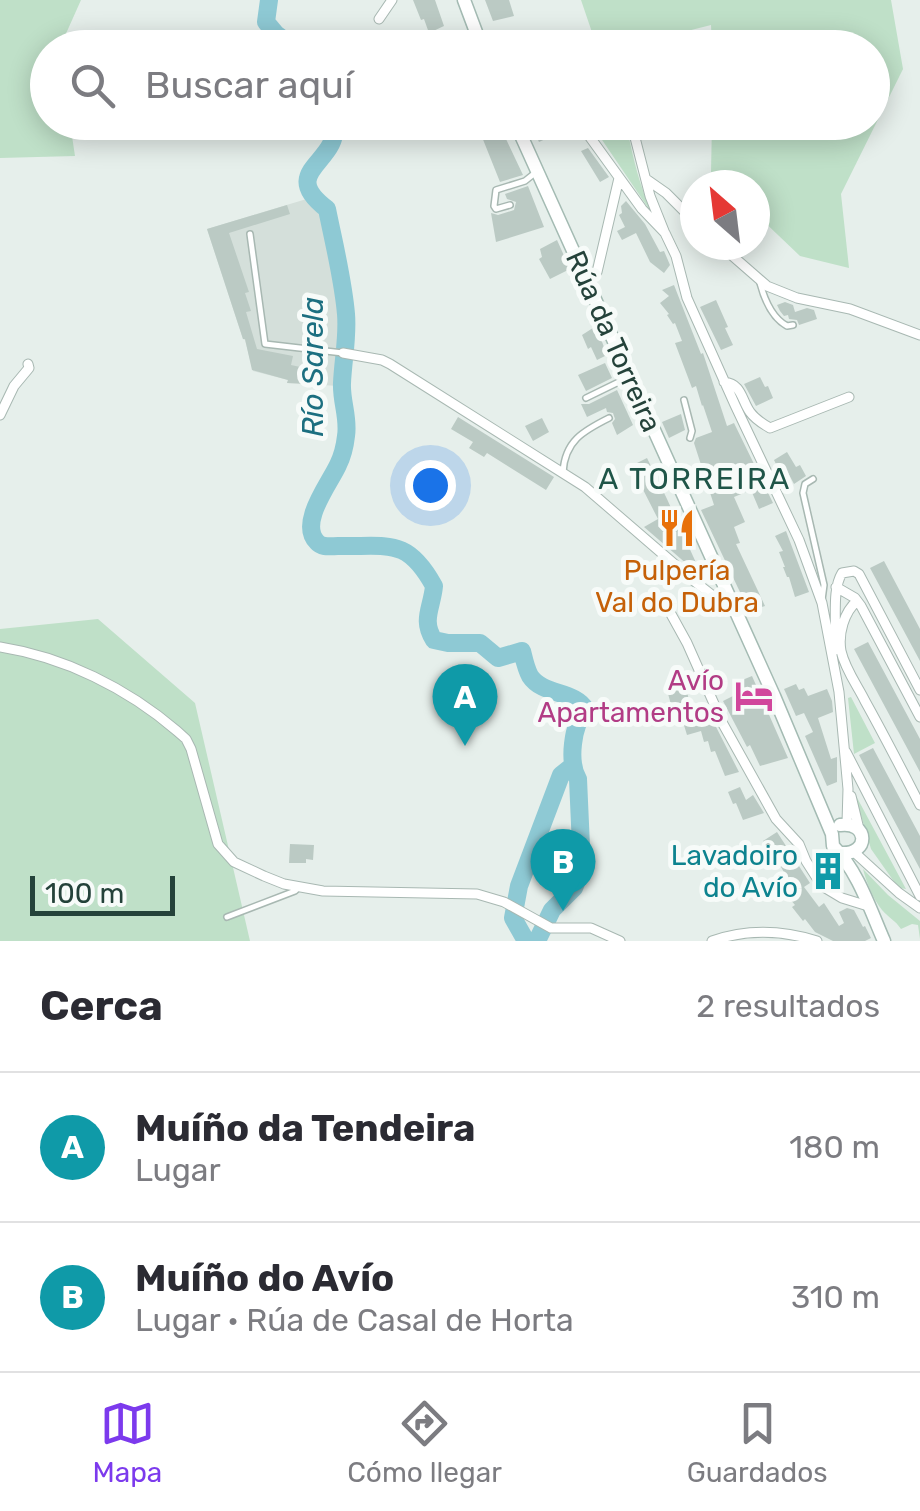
<!DOCTYPE html>
<html lang="es">
<head>
<meta charset="utf-8">
<style>
	body { margin:0; font-family:Rubik,sans-serif; background:#f2f2f3; color:#2b2b33 }
	.compass { position:absolute; left:680px; top:170px; width:90px; height:90px; border-radius:50%; background:#fff; box-shadow:0 5px 25px #0003; rotate:332deg }
	.scale { position:absolute; left:30px; bottom:25px; width:145px; box-sizing:border-box; padding-left:10px; border:5px solid #24423a; border-top:0; font-size:28px; line-height:35px; white-space:nowrap; color:#24423a; -webkit-text-stroke:8px #f7fbf9; paint-order:stroke }
	.you { position:absolute; left:430px; top:485px; width:35px; height:35px; margin:-25px; border:8px solid #fff; border-radius:50%; background:#1a73e8; box-shadow:0 0 0 15px #1a73e833 }
	.badge { display:grid; place-items:center; width:65px; height:65px; border-radius:50%; background:#7c3aed; color:#fff; font-size:32px; font-weight:700 }
	.pin { position:absolute; translate:-50% -82px; filter:drop-shadow(0 2px 5px #0008) }
	.pin::after { content:''; position:absolute; top:52px; width:35px; height:30px; background:inherit; clip-path:polygon(0 0,100% 0,50% 100%) }
	.list { margin:0; padding:0; list-style:none }
	h2 { display:flex; justify-content:space-between; align-items:center; height:130px; margin:0; padding:0 40px; font-size:42px }
	h2 small { font-size:32px; font-weight:400; color:#7c7c81 }
	.list li { display:grid; grid-template-columns:65px 1fr auto; gap:30px; align-items:center; box-sizing:border-box; height:150px; padding:0 40px; border-top:2px solid #e1e1e2 }
	.list b { display:block; font-size:38px; white-space:nowrap }
	.list p { margin:0; font-size:32px; white-space:nowrap; color:#7c7c81 }
	.list em { font-size:32px; font-style:normal; color:#7c7c81 }
	.icon { flex:none; width:55px; height:55px; fill:none; stroke:currentColor; stroke-width:2; stroke-linecap:round; stroke-linejoin:round }
	.map { position:relative; flex:none; width:920px; height:941px; overflow:hidden }
	.search { position:absolute; background:#fff; box-shadow:0 5px 25px #0003; left:30px; right:30px; top:30px; height:110px; display:flex; align-items:center; gap:25px; box-sizing:border-box; padding:0 35px; border-radius:55px; color:#7c7c81; font-size:38px }
	.sheet { height:430px; background:#fff }
	nav { display:flex; justify-content:space-around; align-items:center; box-sizing:border-box; height:140px; border-top:2px solid #e1e1e2; background:#fff; font-size:28px; color:#7c7c81 }
	nav a { display:grid; justify-items:center; gap:5px }
	nav .on { color:#7c3aed }
	.map>svg:first-child { display:block }
	.built { fill:#d4dfda }
	.green { fill:#bfe0c8 }
	.lines { fill:none; stroke-linecap:round; stroke-linejoin:round }
	.river { stroke:#8ec9d4; stroke-width:18 }
	.building { fill:#bbcac4 }
	.lane-casing { stroke:#a8b8b2; stroke-width:8 }
	.street-casing { stroke:#a8b8b2; stroke-width:11 }
	.secondary-casing { stroke:#a4bbb3; stroke-width:15 }
	.lane { stroke:#fff; stroke-width:5 }
	.street { stroke:#fff; stroke-width:9 }
	.secondary { stroke:#fff; stroke-width:12 }
	.labels { text-anchor:middle; stroke-width:10; stroke-linejoin:round; paint-order:stroke }
	.street-label { font-size:28px; fill:#24423a; stroke:#f7fbf9 }
	.food-label { font-size:28px; fill:#c56008; stroke:#f7fbf9 }
	.hotel-label { font-size:28px; fill:#b23c85; stroke:#f7fbf9; text-anchor:end }
	.culture-label { font-size:28px; fill:#0d838f; stroke:#f7fbf9; text-anchor:end }
	.water-label { font-size:30px; font-style:italic; fill:#1c6f80; stroke:#f7fbf9 }
	.neighbourhood-label { font-size:30px; letter-spacing:2.5px; fill:#1f5548; stroke:#f7fbf9 }
</style>
</head>
<body>
<div class="map">
<svg width="920" height="941" viewBox="0 0 920 941">
	<rect width="100%" height="100%" fill="#e6efeb"/>
	<path class="built" d="M 310,198 L 323,213 L 339,288 L 342,311 L 342,363 L 339,386 L 287,383 L 288,380 L 253,371 L 245,340 L 243,339 L 207,229 Z"/>
	<path class="green" d="M 0,0 L 81,0 L 60,47 L 48,48 L 48,122 L 70,123 L 75,156 L 0,158 Z
		M 581,0 L 891,0 L 903,69 L 841,194 L 849,268 L 800,256 L 755,213 L 755,185 L 725,185 L 711,172 L 712,123 L 872,122 L 872,48 L 712,47 L 711,25 L 624,47 L 597,47 Z
		M 587,123 C 602,123 612,129 627,128 C 633,158 640,188 653,215 L 596,131 Z
		M 98,619 L 195,703 L 250,941 L 0,941 L 0,629 Z
		M 851,697 L 875,743 L 854,754 L 848,698 Z
		M 854,792 L 906,889 L 900,888 L 895,883 L 871,849 Z
		M 863,869 L 888,895 L 920,921 L 920,939 L 918,925 L 912,924 L 901,929 C 895,920 889,918 882,910 C 873,899 866,881 863,869 Z"/>
	<g class="lines">
		<path class="river" d="M 269,0 L 266,22 L 276,34 L 295,48
			M 334,122 C 342,163 276,170 327,209 C 334,244 343,279 346,314 C 348,337 343,360 342,383 C 341,401 349,418 346,436 C 345,445 342,457 338,465 C 330,483 298,523 317,542 C 322,548 331,546 338,546 C 389,547 407,537 434,586 C 432,608 421,620 434,640 L 448,643 L 480,643 L 498,658 L 522,651 C 524,659 526,669 530,676 C 543,696 575,690 586,710 C 572,725 568,762 578,779 L 582,869 L 574,888 L 552,910 L 537,941
			M 526,941 L 513,918 L 519,886 L 561,775 L 571,767"/>
	</g>
	<path class="building" d="M 413,0 L 435,0 L 444,26 L 429,33 L 424,19 L 421,20 Z
		M 485,0 L 509,0 L 514,16 L 493,21 Z
		M 476,122 L 498,122 L 523,175 L 500,182 Z
		M 530,122 L 550,122 L 556,134 L 539,142 Z
		M 588,148 L 609,177 L 600,182 L 581,151 Z
		M 528,186 L 544,227 L 496,242 L 491,213 L 498,215 L 514,210 L 516,202 L 507,199 L 505,194 Z
		M 626,201 L 645,224 L 660,252 L 664,251 L 670,265 L 664,273 L 650,262 L 636,233 L 622,240 L 617,231 L 625,227 L 619,215 L 622,213 L 621,206 Z
		M 287,205 L 290,214 L 229,233 L 249,292 L 245,293 L 251,311 L 246,312 L 257,349 L 293,356 L 291,365 L 314,370 L 311,384 L 287,383 L 288,380 L 252,370 L 245,339 L 243,339 L 207,229 Z
		M 557,240 L 570,269 L 550,279 L 539,259 L 542,257 L 540,249 Z
		M 674,285 L 701,354 L 703,353 L 727,426 L 734,423 L 773,503 L 759,509 L 751,490 L 734,497 L 745,522 L 734,527 L 740,543 L 736,544 L 765,606 L 749,611 L 701,510 L 714,505 L 694,443 L 696,438 L 712,432 L 703,405 L 702,406 L 696,386 L 692,388 L 675,343 L 682,341 L 675,323 L 673,324 L 667,315 L 669,314 L 660,303 L 669,296 L 662,290 Z
		M 716,300 L 728,327 L 725,328 L 733,345 L 721,350 L 700,307 Z
		M 785,302 L 793,305 L 795,312 L 807,308 L 814,310 L 817,319 L 799,325 L 797,320 L 789,319 L 788,315 L 784,316 L 780,311 L 777,305 Z
		M 596,326 L 607,355 L 597,360 L 591,347 L 588,349 L 582,335 Z
		M 605,363 L 612,378 L 586,391 L 578,375 Z
		M 760,377 L 765,387 L 768,386 L 773,398 L 756,406 L 744,384 Z
		M 617,390 L 633,425 L 617,435 L 612,423 L 615,419 L 613,413 L 607,412 L 606,408 L 587,417 L 581,404 L 589,404 Z
		M 681,414 L 685,430 L 669,438 L 662,422 Z
		M 458,417 L 554,477 L 546,490 L 487,453 L 484,457 L 469,448 L 473,442 L 451,429 Z
		M 542,418 L 549,432 L 533,441 L 525,426 Z
		M 787,452 L 796,467 L 800,465 L 806,476 L 794,484 L 785,467 L 779,470 L 774,460 Z
		M 647,458 L 667,499 L 703,578 L 644,527 L 658,519 L 631,466 Z
		M 786,531 L 809,592 L 795,597 L 789,577 L 787,577 L 783,567 L 785,567 L 779,552 L 783,551 L 775,536 Z
		M 884,561 L 920,629 L 920,661 L 870,568 Z
		M 868,642 L 920,739 L 920,772 L 854,649 Z
		M 752,676 L 788,758 L 760,766 L 750,745 L 747,747 L 723,701 L 739,693 L 735,683 Z
		M 796,684 L 799,690 L 804,688 L 808,696 L 827,689 L 832,701 L 833,712 L 818,718 L 831,759 L 837,757 L 837,782 L 827,786 L 805,736 L 813,732 L 804,713 L 796,716 L 784,689 Z
		M 686,686 L 693,721 L 711,717 L 739,772 L 725,776 L 715,751 L 711,752 L 708,741 L 704,742 L 701,731 L 687,735 L 683,722 L 676,723 L 667,690 Z
		M 873,748 L 920,836 L 920,869 L 859,755 Z
		M 740,787 L 746,800 L 753,795 L 764,813 L 743,820 L 736,803 L 733,804 L 728,792 Z
		M 777,832 L 810,883 L 804,887 L 819,907 L 824,903 L 839,926 L 844,923 L 839,912 L 847,908 L 854,910 L 863,927 L 865,926 L 871,938 L 865,941 L 833,941 L 815,932 L 805,919 L 803,921 L 792,907 L 795,905 L 789,898 L 795,894 L 793,888 L 773,853 L 771,854 L 763,841 Z
		M 290,844 L 314,845 L 313,860 L 306,859 L 306,863 L 289,863 Z"/>
	<g class="lines">
		<g class="lane-casing">
			<path id="lane" d="M 510,205 L 496,209 L 494,206 L 496,190 L 525,181 L 535,173
				M 250,234 L 265,344 L 343,353
				M 760,283 C 764,298 772,318 787,326 L 793,325
				M 586,398 L 627,378
				M 684,400 L 692,431 L 690,438
				M 563,472 C 565,441 583,431 609,418
				M 813,479 L 805,484 L 803,493 L 824,585 L 822,600
				M 227,917 L 295,891 L 298,888"/>
		</g>
		<g class="street-casing">
			<path id="street" d="M 379,19 L 392,0
				M 579,122 L 642,209 L 665,233 L 676,256 L 687,298 L 735,405 L 799,540 L 822,603 L 839,692 L 848,789 L 847,823
				M 631,122 L 650,196 L 664,231
				M 646,179 L 666,193 L 695,222
				M 720,245 L 767,286 L 797,298 L 850,309 L 920,335
				M 586,280 L 597,272 L 619,178
				M 343,353 L 382,360 L 390,364 L 585,487 L 694,581 L 735,613
				M 724,382 C 742,384 741,399 750,412 C 755,419 763,424 770,428 L 849,397
				M 0,415 L 14,386 L 29,368 L 28,364
				M 836,587 L 855,598 L 861,606 L 920,717
				M 857,601 C 844,612 838,634 841,651 C 845,669 857,685 865,701 C 884,735 902,770 920,805
				M 666,605 L 687,643 L 723,724 L 776,819 L 799,844 L 806,861 L 822,886 L 842,898 L 868,906
				M 0,647 C 64,657 127,688 177,731 L 186,739 L 191,749 L 218,844 L 234,862 L 264,876 L 284,884 L 323,891 L 477,894 L 504,902 L 551,928 L 591,928 L 620,941
				M 833,652 C 839,628 830,593 842,573 L 854,571 L 859,574 L 920,690
				M 846,752 L 920,896
				M 851,796 L 859,829
				M 854,852 L 899,893 L 920,908
				M 712,941 C 746,929 782,930 817,941"/>
		</g>
		<g class="secondary-casing">
			<path id="secondary" d="M 464,0 L 482,48
				M 515,122 L 774,696 L 832,834 L 833,846 C 858,871 870,909 884,941
				M 840,825 C 869,821 870,855 841,853"/>
		</g>
		<use href="#lane" class="lane"/>
		<use href="#street" class="street"/>
		<use href="#secondary" class="secondary"/>
	</g>
	<defs>
		<g id="restaurant-bare" transform="scale(3)"><path d="M-5-6h1v4h1v-4h1v4h1v-4h1v5L-1.5 .5V6h-2V.5L-5-1ZM5-6V6H3V1.5H1.5Q1.5-4 5-6Z" fill="#e8710a" stroke="#f7fbf9" stroke-width="2.5" paint-order="stroke"/></g>
		<g id="hotel-bare" transform="scale(3)"><path d="M-6-4.5h1.5V1H6V5H4.5V3h-9V5H-6ZM-4 0a1.8 1.8 0 1 1 3.6 0ZM.5 0V-2.5h3Q6-2.5 6 0Z" fill="#d1479c" stroke="#f7fbf9" stroke-width="2.5" paint-order="stroke"/></g>
		<g id="building-bare" transform="scale(3)"><path d="M-4-6H4V6H1V3H-1V6H-4ZM-2.5-4.3h1.7v1.8h-1.7ZM.8-4.3h1.7v1.8H.8ZM-2.5-1h1.7V.8h-1.7ZM.8-1h1.7V.8H.8Z" fill="#0f9aa8" stroke="#f7fbf9" stroke-width="2.5" paint-order="stroke"/></g>
	</defs>
	<g fill-rule="evenodd">
		<use href="#restaurant-bare" x="677" y="528"/>
		<use href="#hotel-bare" x="754" y="696"/>
		<use href="#building-bare" x="828" y="871"/>
	</g>
	<g class="labels">
		<g class="street-label">
			<text transform="translate(614 341) rotate(66)" y="10">Rúa da Torreira</text>
		</g>
		<g class="food-label">
			<text x="677" y="580">Pulpería<tspan x="677" dy="32">Val do Dubra</tspan></text>
		</g>
		<g class="hotel-label">
			<text x="724" y="690">Avío<tspan x="724" dy="32">Apartamentos</tspan></text>
		</g>
		<g class="culture-label">
			<text x="798" y="865">Lavadoiro<tspan x="798" dy="32">do Avío</tspan></text>
		</g>
		<g class="water-label">
			<text transform="translate(313 367) rotate(-90)" y="10">Río Sarela</text>
		</g>
		<g class="neighbourhood-label">
			<text x="695" y="489">A TORREIRA</text>
		</g>
	</g>
</svg>
<svg class="compass" viewBox="-18 -18 36 36"><path d="M0-13l5 13h-10z" fill="#e53935"/><path d="M0 13l5-13h-10z" fill="#7c7c81"/></svg>
<div class="scale">100 m</div>
<div class="you"></div>
<div class="pin badge" style="left:465px;top:746px;background:#0f9aa8">A</div>
<div class="pin badge" style="left:563px;top:911px;background:#0f9aa8">B</div>
<div class="search"><svg class="icon" aria-label="search" viewBox="0 0 24 24"><circle cx="10" cy="10" r="6"/><path d="M15 15l6 6"/></svg>Buscar aquí</div>
</div>
<section class="sheet">
<h2>Cerca<small>2 resultados</small></h2>
<ul class="list">
<li><span class="badge" style="background:#0f9aa8">A</span><div><b>Muíño da Tendeira</b><p>Lugar</p></div><em>180 m</em></li>
<li><span class="badge" style="background:#0f9aa8">B</span><div><b>Muíño do Avío</b><p>Lugar · Rúa de Casal de Horta</p></div><em>310 m</em></li>
</ul>
</section>
<nav>
<a class="on"><svg class="icon" aria-label="map" viewBox="0 0 24 24"><path d="M3 6l6-2 6 2 6-2v14l-6 2-6-2-6 2zM9 4v14M15 6v14"/></svg>Mapa</a>
<a><svg class="icon" aria-label="directions" viewBox="0 0 24 24"><path d="M12 3l9 9-9 9-9-9zM9 14v-3h6M13 9l2 2-2 2"/></svg>Cómo llegar</a>
<a><svg class="icon" aria-label="saved" viewBox="0 0 24 24"><path d="M7 4h10v16l-5-4-5 4z"/></svg>Guardados</a>
</nav>
</body>
</html>
